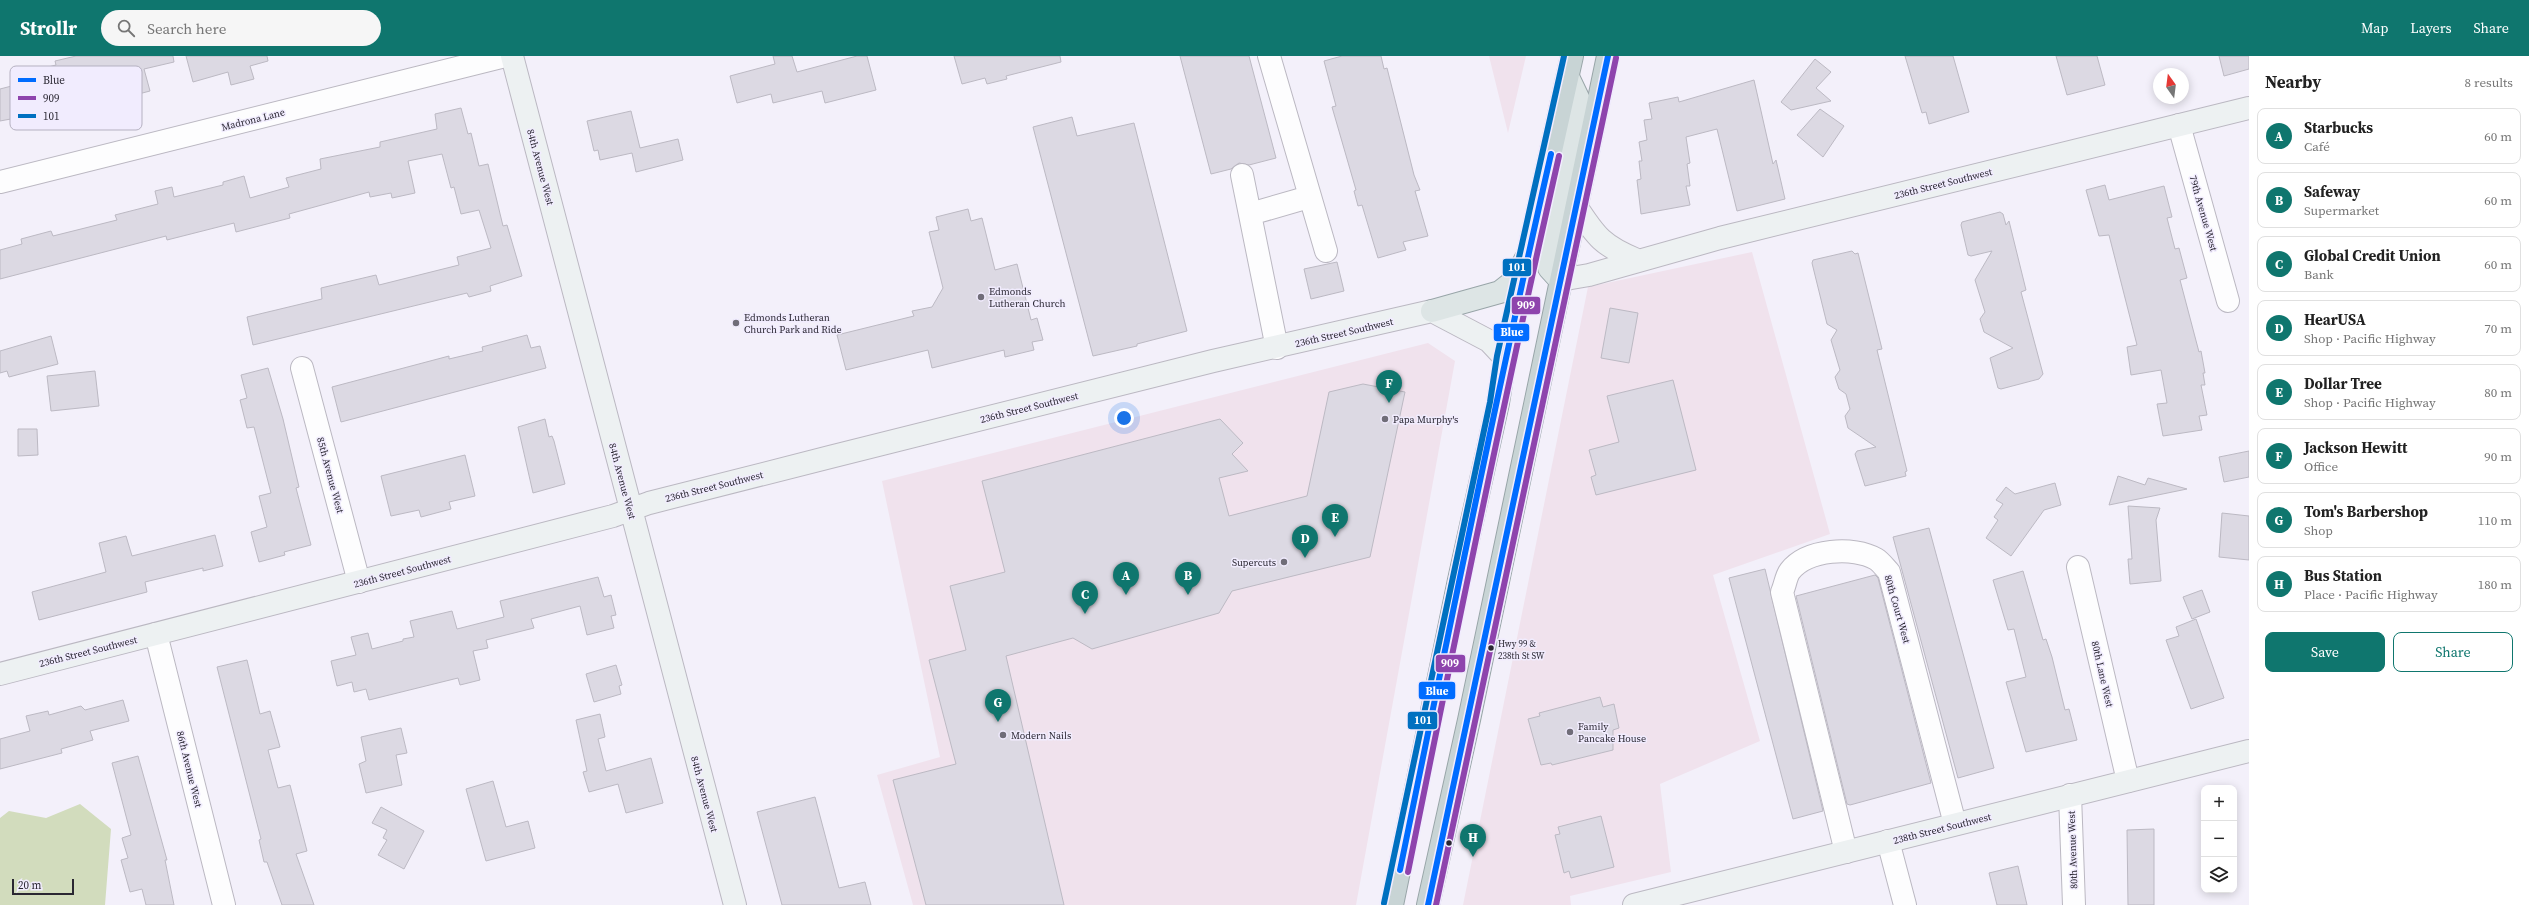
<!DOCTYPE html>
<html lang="en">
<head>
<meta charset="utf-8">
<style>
	body { margin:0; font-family:"Source Serif 4",serif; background:#f6f6f6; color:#222 }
	.controls { position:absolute; right:12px; bottom:12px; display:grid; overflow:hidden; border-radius:8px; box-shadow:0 2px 10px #0003 }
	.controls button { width:36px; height:36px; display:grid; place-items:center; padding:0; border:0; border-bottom:1px solid #e0e0e0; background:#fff; color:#222; font:20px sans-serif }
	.compass { position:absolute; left:2153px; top:12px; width:36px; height:36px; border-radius:50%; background:#fff; box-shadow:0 2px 10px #0003; rotate:346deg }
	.scale { position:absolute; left:12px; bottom:10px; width:62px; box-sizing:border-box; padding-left:4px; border:2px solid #2a2732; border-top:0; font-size:11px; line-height:14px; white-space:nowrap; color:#2a2732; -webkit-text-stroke:3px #f1ecfe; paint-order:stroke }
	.you { position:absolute; left:1124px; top:362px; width:14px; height:14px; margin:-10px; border:3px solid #fff; border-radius:50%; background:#1a73e8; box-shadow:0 0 0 6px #1a73e833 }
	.badge { display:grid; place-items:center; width:26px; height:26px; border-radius:50%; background:#0f766e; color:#fff; font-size:13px; font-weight:700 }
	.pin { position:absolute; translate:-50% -33px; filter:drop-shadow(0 1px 2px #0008) }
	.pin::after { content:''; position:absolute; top:21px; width:14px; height:12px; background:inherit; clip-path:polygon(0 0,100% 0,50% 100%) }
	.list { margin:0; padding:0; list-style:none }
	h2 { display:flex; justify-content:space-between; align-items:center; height:52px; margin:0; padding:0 16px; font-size:17px }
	h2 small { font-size:13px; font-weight:400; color:#767676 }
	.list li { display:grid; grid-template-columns:26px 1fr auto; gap:12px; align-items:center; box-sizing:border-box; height:56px; margin:0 8px 8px; padding:0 8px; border:1px solid #e0e0e0; border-radius:8px }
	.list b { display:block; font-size:15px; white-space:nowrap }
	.list p { margin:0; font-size:13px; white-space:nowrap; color:#767676 }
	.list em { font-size:13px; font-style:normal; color:#767676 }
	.actions { display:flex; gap:8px; padding:12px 16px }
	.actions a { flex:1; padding:9px 0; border:1px solid #0f766e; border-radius:8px; text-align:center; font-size:14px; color:#0f766e }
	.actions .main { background:#0f766e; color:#fff }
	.icon { flex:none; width:22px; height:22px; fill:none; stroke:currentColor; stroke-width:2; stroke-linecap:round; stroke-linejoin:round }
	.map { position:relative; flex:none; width:2249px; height:849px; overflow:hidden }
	header { display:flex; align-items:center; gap:24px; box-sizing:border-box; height:56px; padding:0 20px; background:#0f766e; color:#fff }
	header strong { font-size:19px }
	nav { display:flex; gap:22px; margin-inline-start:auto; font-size:14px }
	.search { width:280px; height:36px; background:#f6f6f6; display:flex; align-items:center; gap:10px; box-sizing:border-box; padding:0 14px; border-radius:22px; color:#767676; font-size:15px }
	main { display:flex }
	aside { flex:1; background:#fff }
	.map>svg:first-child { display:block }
	.commercial { fill:#f0e2ed }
	.green { fill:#d2dcbd }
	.building { fill:#dcd9e3; stroke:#bcb9c3 }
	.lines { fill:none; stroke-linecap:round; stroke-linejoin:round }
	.street-casing { stroke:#bbb8c2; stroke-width:24 }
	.secondary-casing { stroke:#bbb8c2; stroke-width:24 }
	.primary-casing { stroke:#98a5a8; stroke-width:24 }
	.highway-casing { stroke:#98a5a8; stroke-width:24 }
	.street { stroke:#fdfdfe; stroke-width:22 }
	.secondary { stroke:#edf1f2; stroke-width:22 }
	.primary { stroke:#dde5e5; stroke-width:22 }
	.highway { stroke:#c8d4d5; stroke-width:22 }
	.bus-1-casing { stroke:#f1ecfe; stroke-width:9 }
	.bus-2-casing { stroke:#f1ecfe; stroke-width:9 }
	.bus-3-casing { stroke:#f1ecfe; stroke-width:9 }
	.bus-1 { stroke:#006cff; stroke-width:6 }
	.bus-2 { stroke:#8e44ad; stroke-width:6 }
	.bus-3 { stroke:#0070c0; stroke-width:6 }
	.poi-dot { fill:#706d78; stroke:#f1ecfe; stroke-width:1.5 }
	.bus-dot { fill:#2a2732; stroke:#f1ecfe; stroke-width:1.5 }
	.labels { text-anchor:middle; stroke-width:3; stroke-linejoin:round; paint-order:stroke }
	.bus-label { font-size:9px; fill:#2a2732; stroke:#f1ecfe; text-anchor:start }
	.street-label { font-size:10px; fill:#2a2732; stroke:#f1ecfe }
	.poi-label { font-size:10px; fill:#2a2732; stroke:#f1ecfe; text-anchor:start }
	.key { fill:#f1ecfe; stroke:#b5b1c1; stroke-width:1 }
	.key-label { font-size:11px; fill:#2a2732 }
	.line-badge { stroke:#f1ecfe; stroke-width:1.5 }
	.badge-label { font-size:11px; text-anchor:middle; font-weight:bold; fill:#fff }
</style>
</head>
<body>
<header>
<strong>Strollr</strong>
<div class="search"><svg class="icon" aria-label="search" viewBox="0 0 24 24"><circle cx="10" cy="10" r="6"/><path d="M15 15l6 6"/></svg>Search here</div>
<nav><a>Map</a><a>Layers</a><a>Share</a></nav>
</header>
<main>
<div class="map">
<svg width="2249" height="849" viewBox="0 0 2249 849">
	<rect width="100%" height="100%" fill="#f3f0fa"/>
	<path class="commercial" d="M 1489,0 L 1526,0 L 1508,77 Z
		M 1752,196 L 1830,478 L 1713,519 L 1760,685 L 1660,728 L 1671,816 L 1570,840 L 1571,849 L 1463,849 L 1588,231 Z
		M 1428,287 L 1455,305 L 1356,849 L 913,849 L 877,719 L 940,701 L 882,425 Z"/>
	<path class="green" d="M 80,748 L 111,773 L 105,849 L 0,849 L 0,762 L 9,755 L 46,762 Z"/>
	<path class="building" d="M 76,0 L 173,0 L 174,6 L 144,13 L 150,35 L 127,41 L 122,23 L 78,34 L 80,39 L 61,44 L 62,47 L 26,56 L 27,60 L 0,65 L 0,33 L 31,25 L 29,16 L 56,9 L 55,5 Z
		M 186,0 L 267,0 L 268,5 L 250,10 L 254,23 L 231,29 L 228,16 L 193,26 Z
		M 773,0 L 792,0 L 797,16 L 857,0 L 867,0 L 876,34 L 825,47 L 822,35 L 773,47 L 771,38 L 737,47 L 730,20 L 775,8 Z
		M 954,0 L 1060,0 L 1061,6 L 1006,20 L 1007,23 L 987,28 L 985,22 L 962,28 Z
		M 1180,0 L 1249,0 L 1276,102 L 1249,109 L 1239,107 L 1231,113 L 1211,118 Z
		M 1342,0 L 1381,0 L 1384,13 L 1387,12 L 1414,119 L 1420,134 L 1415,135 L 1428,180 L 1403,186 L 1406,194 L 1378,202 L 1362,149 L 1358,150 L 1354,135 L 1356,134 L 1332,51 L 1336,50 L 1324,5 Z
		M 1905,0 L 1953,0 L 1969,56 L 1929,68 L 1926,56 L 1922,57 Z
		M 2056,0 L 2097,0 L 2105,29 L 2067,39 Z
		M 2219,0 L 2249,0 L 2249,13 L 2224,20 Z
		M 1815,3 L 1831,16 L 1816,32 L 1831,45 L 1791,54 L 1781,46 Z
		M 1754,24 L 1773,108 L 1776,104 L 1785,143 L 1737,155 L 1717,73 L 1686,81 L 1690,107 L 1687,108 L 1690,130 L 1686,130 L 1690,149 L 1641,158 L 1637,124 L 1641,123 L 1639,105 L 1642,105 L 1639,86 L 1647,84 L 1644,64 L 1652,63 L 1649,47 L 1678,41 L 1679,46 Z
		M 461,52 L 468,78 L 471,77 L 479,110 L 488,108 L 503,170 L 507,169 L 522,220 L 490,230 L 491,235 L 469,241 L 467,237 L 253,289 L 247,261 L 322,243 L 321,232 L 376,219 L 379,229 L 459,209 L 457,201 L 491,192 L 479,154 L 461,158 L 454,131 L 451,132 L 442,98 L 408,105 L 415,137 L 392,142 L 391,137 L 370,141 L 369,136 L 289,158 L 290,162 L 236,176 L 234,167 L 167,184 L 166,180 L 0,223 L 0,194 L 22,188 L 21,183 L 51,175 L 53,180 L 117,164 L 115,159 L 158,148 L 155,135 L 172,131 L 174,141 L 223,129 L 223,126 L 244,120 L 250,142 L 289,131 L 286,122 L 321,113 L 320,103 L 380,91 L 380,86 L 437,73 L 435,58 Z
		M 1820,53 L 1844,70 L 1823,101 L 1797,79 Z
		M 631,55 L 640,92 L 678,83 L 683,104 L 636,116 L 632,97 L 600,104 L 598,94 L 594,95 L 587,65 Z
		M 1072,61 L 1077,80 L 1134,67 L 1187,275 L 1137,288 L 1137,290 L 1093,300 L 1033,71 Z
		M 2105,129 L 2109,144 L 2164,130 L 2172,161 L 2167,162 L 2175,193 L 2179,192 L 2187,222 L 2180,224 L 2199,296 L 2201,295 L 2205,317 L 2203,317 L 2205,329 L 2201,329 L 2207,359 L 2199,360 L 2202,374 L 2163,380 L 2157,348 L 2167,347 L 2161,314 L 2131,319 L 2127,291 L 2137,289 L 2109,179 L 2099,180 L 2086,134 Z
		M 968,153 L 971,165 L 982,162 L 995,214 L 1017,208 L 1031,264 L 1037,262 L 1043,284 L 1032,286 L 1034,294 L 1005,301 L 1004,294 L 932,312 L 928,294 L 846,314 L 837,279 L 914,260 L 912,255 L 932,251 L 943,232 L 929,176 L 939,174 L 936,161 Z
		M 2000,156 L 2003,158 L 2006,169 L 2009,165 L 2026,234 L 2021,236 L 2043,318 L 2039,323 L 2001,333 L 1998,332 L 1990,302 L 2013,292 L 1984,276 L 1980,263 L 1985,256 L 1975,224 L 1992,195 L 1971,200 L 1968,199 L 1961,169 L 1962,166 Z
		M 1852,195 L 1855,198 L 1858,197 L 1882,293 L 1877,294 L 1907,415 L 1905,416 L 1906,420 L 1865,430 L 1855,398 L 1857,395 L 1876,391 L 1848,372 L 1845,360 L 1850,353 L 1846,338 L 1839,333 L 1835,321 L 1840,314 L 1831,284 L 1837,274 L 1827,268 L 1812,207 L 1813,204 Z
		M 1337,206 L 1344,235 L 1311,243 L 1304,213 Z
		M 1610,252 L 1638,257 L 1629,307 L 1601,302 Z
		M 527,279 L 531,292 L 540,290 L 546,312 L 341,366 L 332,331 L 449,300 L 449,303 L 483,295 L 482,291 Z
		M 51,280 L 58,308 L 9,321 L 7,315 L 0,317 L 0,295 Z
		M 268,312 L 283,363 L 299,431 L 296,432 L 311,489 L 284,496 L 285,499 L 259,506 L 251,476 L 267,471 L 259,440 L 271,437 L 254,371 L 247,372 L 240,344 L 247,342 L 241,319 Z
		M 95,315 L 99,350 L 51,355 L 47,320 Z
		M 1673,324 L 1696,414 L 1596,439 L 1591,421 L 1596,419 L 1589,394 L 1619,386 L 1607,340 Z
		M 1363,328 L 1405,336 L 1370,501 L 1232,535 L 1219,557 L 1092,593 L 1073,582 L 1006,600 L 1064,849 L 926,849 L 893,724 L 956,708 L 929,604 L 966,594 L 950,530 L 1005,516 L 982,425 L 1220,363 L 1243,387 L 1232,398 L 1248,415 L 1219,422 L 1229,460 L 1307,440 L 1329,336 Z
		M 545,363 L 549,381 L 552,380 L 554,385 L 565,428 L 533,437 L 518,371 Z
		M 18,373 L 37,373 L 38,399 L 18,400 Z
		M 2249,395 L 2249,421 L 2224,426 L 2219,401 Z
		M 465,399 L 475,440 L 449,446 L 451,453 L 421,461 L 419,454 L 391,460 L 381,420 Z
		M 2118,420 L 2145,429 L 2148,422 L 2187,433 L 2109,449 Z
		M 2055,427 L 2061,449 L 2044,454 L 2011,500 L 1986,482 L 1998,464 L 1994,461 L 2003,448 L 1996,444 L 2006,431 L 2015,438 Z
		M 2128,450 L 2160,452 L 2156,464 L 2161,525 L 2130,528 L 2128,503 L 2132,503 Z
		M 2222,457 L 2249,460 L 2249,504 L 2219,501 Z
		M 1929,472 L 1994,712 L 1958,722 L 1893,481 Z
		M 215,479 L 223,510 L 203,515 L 203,512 L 145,526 L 147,536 L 39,564 L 32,536 L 106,516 L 99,487 L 126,480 L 132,500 Z
		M 1765,513 L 1823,755 L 1793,763 L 1729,522 Z
		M 2023,515 L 2043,584 L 2046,583 L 2052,601 L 2065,654 L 2069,653 L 2077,684 L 2026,696 L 2006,626 L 2026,621 L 2014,573 L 2008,574 L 1993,524 Z
		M 1875,519 L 1878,522 L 1931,727 L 1850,749 L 1847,748 L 1796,540 Z
		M 598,521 L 604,541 L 611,539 L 616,559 L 611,560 L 614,572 L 587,579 L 580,550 L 531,563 L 534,572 L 486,584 L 488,592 L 473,595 L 480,624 L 460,629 L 458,622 L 369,644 L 366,633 L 354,636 L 352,626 L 337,630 L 331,605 L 356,599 L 351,581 L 368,577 L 372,593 L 403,585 L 403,583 L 414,581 L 410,565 L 452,555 L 457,573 L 504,561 L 500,545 Z
		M 2202,534 L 2210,556 L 2192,563 L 2183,541 Z
		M 2196,563 L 2224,642 L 2191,653 L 2166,584 L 2179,580 L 2176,571 Z
		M 247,604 L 260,658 L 270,655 L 280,691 L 268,694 L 278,732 L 290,729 L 307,795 L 296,798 L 314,849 L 282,849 L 267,806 L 264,806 L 259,784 L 261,783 L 217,611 Z
		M 616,609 L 622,629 L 619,630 L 621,638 L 594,646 L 586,618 Z
		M 1600,641 L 1603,651 L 1614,648 L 1619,672 L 1613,674 L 1613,694 L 1552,709 L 1551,707 L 1541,709 L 1528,663 L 1540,660 L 1539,657 Z
		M 123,644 L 129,665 L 90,675 L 93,684 L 61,693 L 62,697 L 0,713 L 0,683 L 30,675 L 26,660 L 48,655 L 49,659 L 81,650 L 85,654 Z
		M 600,658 L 605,681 L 598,683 L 606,715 L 651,702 L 663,747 L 626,757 L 618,728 L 589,736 L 583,716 L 587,715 L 576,664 Z
		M 401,672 L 407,697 L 396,699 L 402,729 L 366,737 L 359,708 L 366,705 L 361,681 Z
		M 138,700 L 167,804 L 165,804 L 174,849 L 146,849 L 142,833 L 130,836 L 121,804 L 128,802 L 122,782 L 131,779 L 112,707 Z
		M 493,725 L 506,771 L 528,765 L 535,792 L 486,805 L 466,733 Z
		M 815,741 L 839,832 L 865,826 L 871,849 L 782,849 L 757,756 Z
		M 381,751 L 424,775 L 404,813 L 378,799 L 387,784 L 383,782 L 387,774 L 372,767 Z
		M 1601,760 L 1614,811 L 1571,822 L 1569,815 L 1564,817 L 1555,779 L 1560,778 L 1558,771 Z
		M 2154,773 L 2154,849 L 2128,849 L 2127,774 Z
		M 2018,810 L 2027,849 L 1997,849 L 1989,817 Z"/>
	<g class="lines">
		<g class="street-casing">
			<path id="street" d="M 1269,0 L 1326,195
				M 2179,69 L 2228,245
				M 1242,119 L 1277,292
				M 0,126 L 505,0
				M 1250,158 L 1309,141
				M 302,312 L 359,526
				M 2078,511 L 2128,725
				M 156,578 L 224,849
				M 2070,739 L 2074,849
				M 1888,785 L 1905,849
				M 1846,796 L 1782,536 C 1785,530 1786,520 1790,515 C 1807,493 1854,490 1876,503 C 1881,506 1885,512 1889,516 L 1955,768"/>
		</g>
		<g class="secondary-casing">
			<path id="secondary" d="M 512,0 L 735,849
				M 1576,150 C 1596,181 1603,190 1637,204
				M 1560,224 L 1589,219 L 1720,182 L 2249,52
				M 0,618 L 613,460 L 649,447 L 830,401 L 1213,305 L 1432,255 L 1489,285 L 1505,302
				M 1634,849 L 2249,695"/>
		</g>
		<g class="primary-casing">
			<path id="primary" d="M 1560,224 L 1549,212 L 1579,44 L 1568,21
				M 1432,255 L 1500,236 L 1514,225 L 1525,204"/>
		</g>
		<g class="highway-casing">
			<path id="highway" d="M 1392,849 L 1459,524 L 1498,347 L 1505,302 L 1572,0
				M 1428,849 L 1469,664 L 1608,0"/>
		</g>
		<use href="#street" class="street"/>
		<use href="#secondary" class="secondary"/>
		<use href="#primary" class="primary"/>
		<use href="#highway" class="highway"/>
		<g class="bus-1-casing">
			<path id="bus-1" d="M 1400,814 C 1449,575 1497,336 1551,98
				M 1428,849 L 1608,0"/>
		</g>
		<g class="bus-2-casing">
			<path id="bus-2" d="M 1408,816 C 1456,577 1505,338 1559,100
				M 1436,849 L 1616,2"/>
		</g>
		<g class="bus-3-casing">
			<path id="bus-3" d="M 1384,847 L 1490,346 L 1497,300 L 1564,0"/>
		</g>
		<use href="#bus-1" class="bus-1"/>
		<use href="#bus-2" class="bus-2"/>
		<use href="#bus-3" class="bus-3"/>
	</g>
	<g class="poi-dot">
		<circle cx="981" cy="241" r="4"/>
		<circle cx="736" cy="267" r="4"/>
		<circle cx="1385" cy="363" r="4"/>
		<circle cx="1284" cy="506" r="4"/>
		<circle cx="1570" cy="676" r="4"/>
		<circle cx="1003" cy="679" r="4"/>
	</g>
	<g class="bus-dot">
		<circle cx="1491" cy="592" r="3.5"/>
		<circle cx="1449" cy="787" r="3.5"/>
	</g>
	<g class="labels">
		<g class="bus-label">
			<text x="1498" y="591">Hwy 99 &amp;<tspan x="1498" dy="12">238th St SW</tspan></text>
		</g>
		<g class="street-label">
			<text transform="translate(253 63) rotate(-14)" y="4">Madrona Lane</text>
			<text transform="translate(541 111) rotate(75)" y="4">84th Avenue West</text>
			<text transform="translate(1943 127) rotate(-14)" y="4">236th Street Southwest</text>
			<text transform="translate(2204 157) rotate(74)" y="4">79th Avenue West</text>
			<text transform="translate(1344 276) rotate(-13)" y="4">236th Street Southwest</text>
			<text transform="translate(1029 351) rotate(-14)" y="4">236th Street Southwest</text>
			<text transform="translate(331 419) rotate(75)" y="4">85th Avenue West</text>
			<text transform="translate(623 425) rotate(75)" y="4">84th Avenue West</text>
			<text transform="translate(714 430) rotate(-14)" y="4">236th Street Southwest</text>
			<text transform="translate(402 515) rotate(-15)" y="4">236th Street Southwest</text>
			<text transform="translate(1898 553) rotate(74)" y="4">80th Court West</text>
			<text transform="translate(88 595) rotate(-14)" y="4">236th Street Southwest</text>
			<text transform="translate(2103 618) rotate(77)" y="4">80th Lane West</text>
			<text transform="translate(190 713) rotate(76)" y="4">86th Avenue West</text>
			<text transform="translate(705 738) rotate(75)" y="4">84th Avenue West</text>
			<text transform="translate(1942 772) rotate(-14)" y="4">238th Street Southwest</text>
			<text transform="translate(2072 794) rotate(-92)" y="4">80th Avenue West</text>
		</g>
		<g class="poi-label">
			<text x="989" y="239">Edmonds<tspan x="989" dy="12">Lutheran Church</tspan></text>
			<text x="744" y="265">Edmonds Lutheran<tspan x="744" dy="12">Church Park and Ride</tspan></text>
			<text x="1393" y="367">Papa Murphy's</text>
			<text x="1276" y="510" text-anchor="end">Supercuts</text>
			<text x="1578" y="674">Family<tspan x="1578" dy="12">Pancake House</tspan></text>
			<text x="1011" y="683">Modern Nails</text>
		</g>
	</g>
	<rect x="10" y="10" width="132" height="64" rx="6" class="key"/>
	<rect x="18" y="22" width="18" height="4" fill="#006cff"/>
	<rect x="18" y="40" width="18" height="4" fill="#8e44ad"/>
	<rect x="18" y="58" width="18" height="4" fill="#0070c0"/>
	<g class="key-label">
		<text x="43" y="28">Blue</text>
		<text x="43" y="46">909</text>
		<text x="43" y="64">101</text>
	</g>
	<g class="line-badge">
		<rect x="1502" y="202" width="30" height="19" rx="4" fill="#0070c0"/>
		<rect x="1511" y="240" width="30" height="19" rx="4" fill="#8e44ad"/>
		<rect x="1493" y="267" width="37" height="19" rx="4" fill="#006cff"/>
		<rect x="1435" y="598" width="31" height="19" rx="4" fill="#8e44ad"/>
		<rect x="1418" y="625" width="38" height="19" rx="4" fill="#006cff"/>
		<rect x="1407" y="655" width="31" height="19" rx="4" fill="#0070c0"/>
	</g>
	<g class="badge-label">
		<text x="1517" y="215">101</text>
		<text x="1526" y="253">909</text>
		<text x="1512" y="280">Blue</text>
		<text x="1450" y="611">909</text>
		<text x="1437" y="639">Blue</text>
		<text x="1423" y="668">101</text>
	</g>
</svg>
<div class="controls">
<button>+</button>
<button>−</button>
<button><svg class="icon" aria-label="layers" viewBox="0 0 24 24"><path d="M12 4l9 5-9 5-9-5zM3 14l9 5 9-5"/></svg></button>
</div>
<svg class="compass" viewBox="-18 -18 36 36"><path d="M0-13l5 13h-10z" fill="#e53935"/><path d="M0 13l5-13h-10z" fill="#767676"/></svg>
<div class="scale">20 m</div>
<div class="you"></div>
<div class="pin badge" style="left:1126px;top:539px">A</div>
<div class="pin badge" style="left:1188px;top:539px">B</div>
<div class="pin badge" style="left:1085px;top:558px">C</div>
<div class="pin badge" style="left:1305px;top:502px">D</div>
<div class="pin badge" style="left:1335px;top:481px">E</div>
<div class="pin badge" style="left:1389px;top:347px">F</div>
<div class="pin badge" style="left:998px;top:666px">G</div>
<div class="pin badge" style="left:1473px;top:801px">H</div>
</div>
<aside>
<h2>Nearby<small>8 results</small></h2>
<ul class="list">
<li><span class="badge">A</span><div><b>Starbucks</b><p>Café</p></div><em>60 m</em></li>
<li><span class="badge">B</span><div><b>Safeway</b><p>Supermarket</p></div><em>60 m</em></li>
<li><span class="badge">C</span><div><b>Global Credit Union</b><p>Bank</p></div><em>60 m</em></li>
<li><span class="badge">D</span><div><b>HearUSA</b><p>Shop · Pacific Highway</p></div><em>70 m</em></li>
<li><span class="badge">E</span><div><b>Dollar Tree</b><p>Shop · Pacific Highway</p></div><em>80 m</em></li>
<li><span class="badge">F</span><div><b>Jackson Hewitt</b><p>Office</p></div><em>90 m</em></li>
<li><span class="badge">G</span><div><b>Tom's Barbershop</b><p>Shop</p></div><em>110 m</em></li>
<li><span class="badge">H</span><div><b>Bus Station</b><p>Place · Pacific Highway</p></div><em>180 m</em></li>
</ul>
<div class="actions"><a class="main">Save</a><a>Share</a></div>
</aside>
</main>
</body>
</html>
